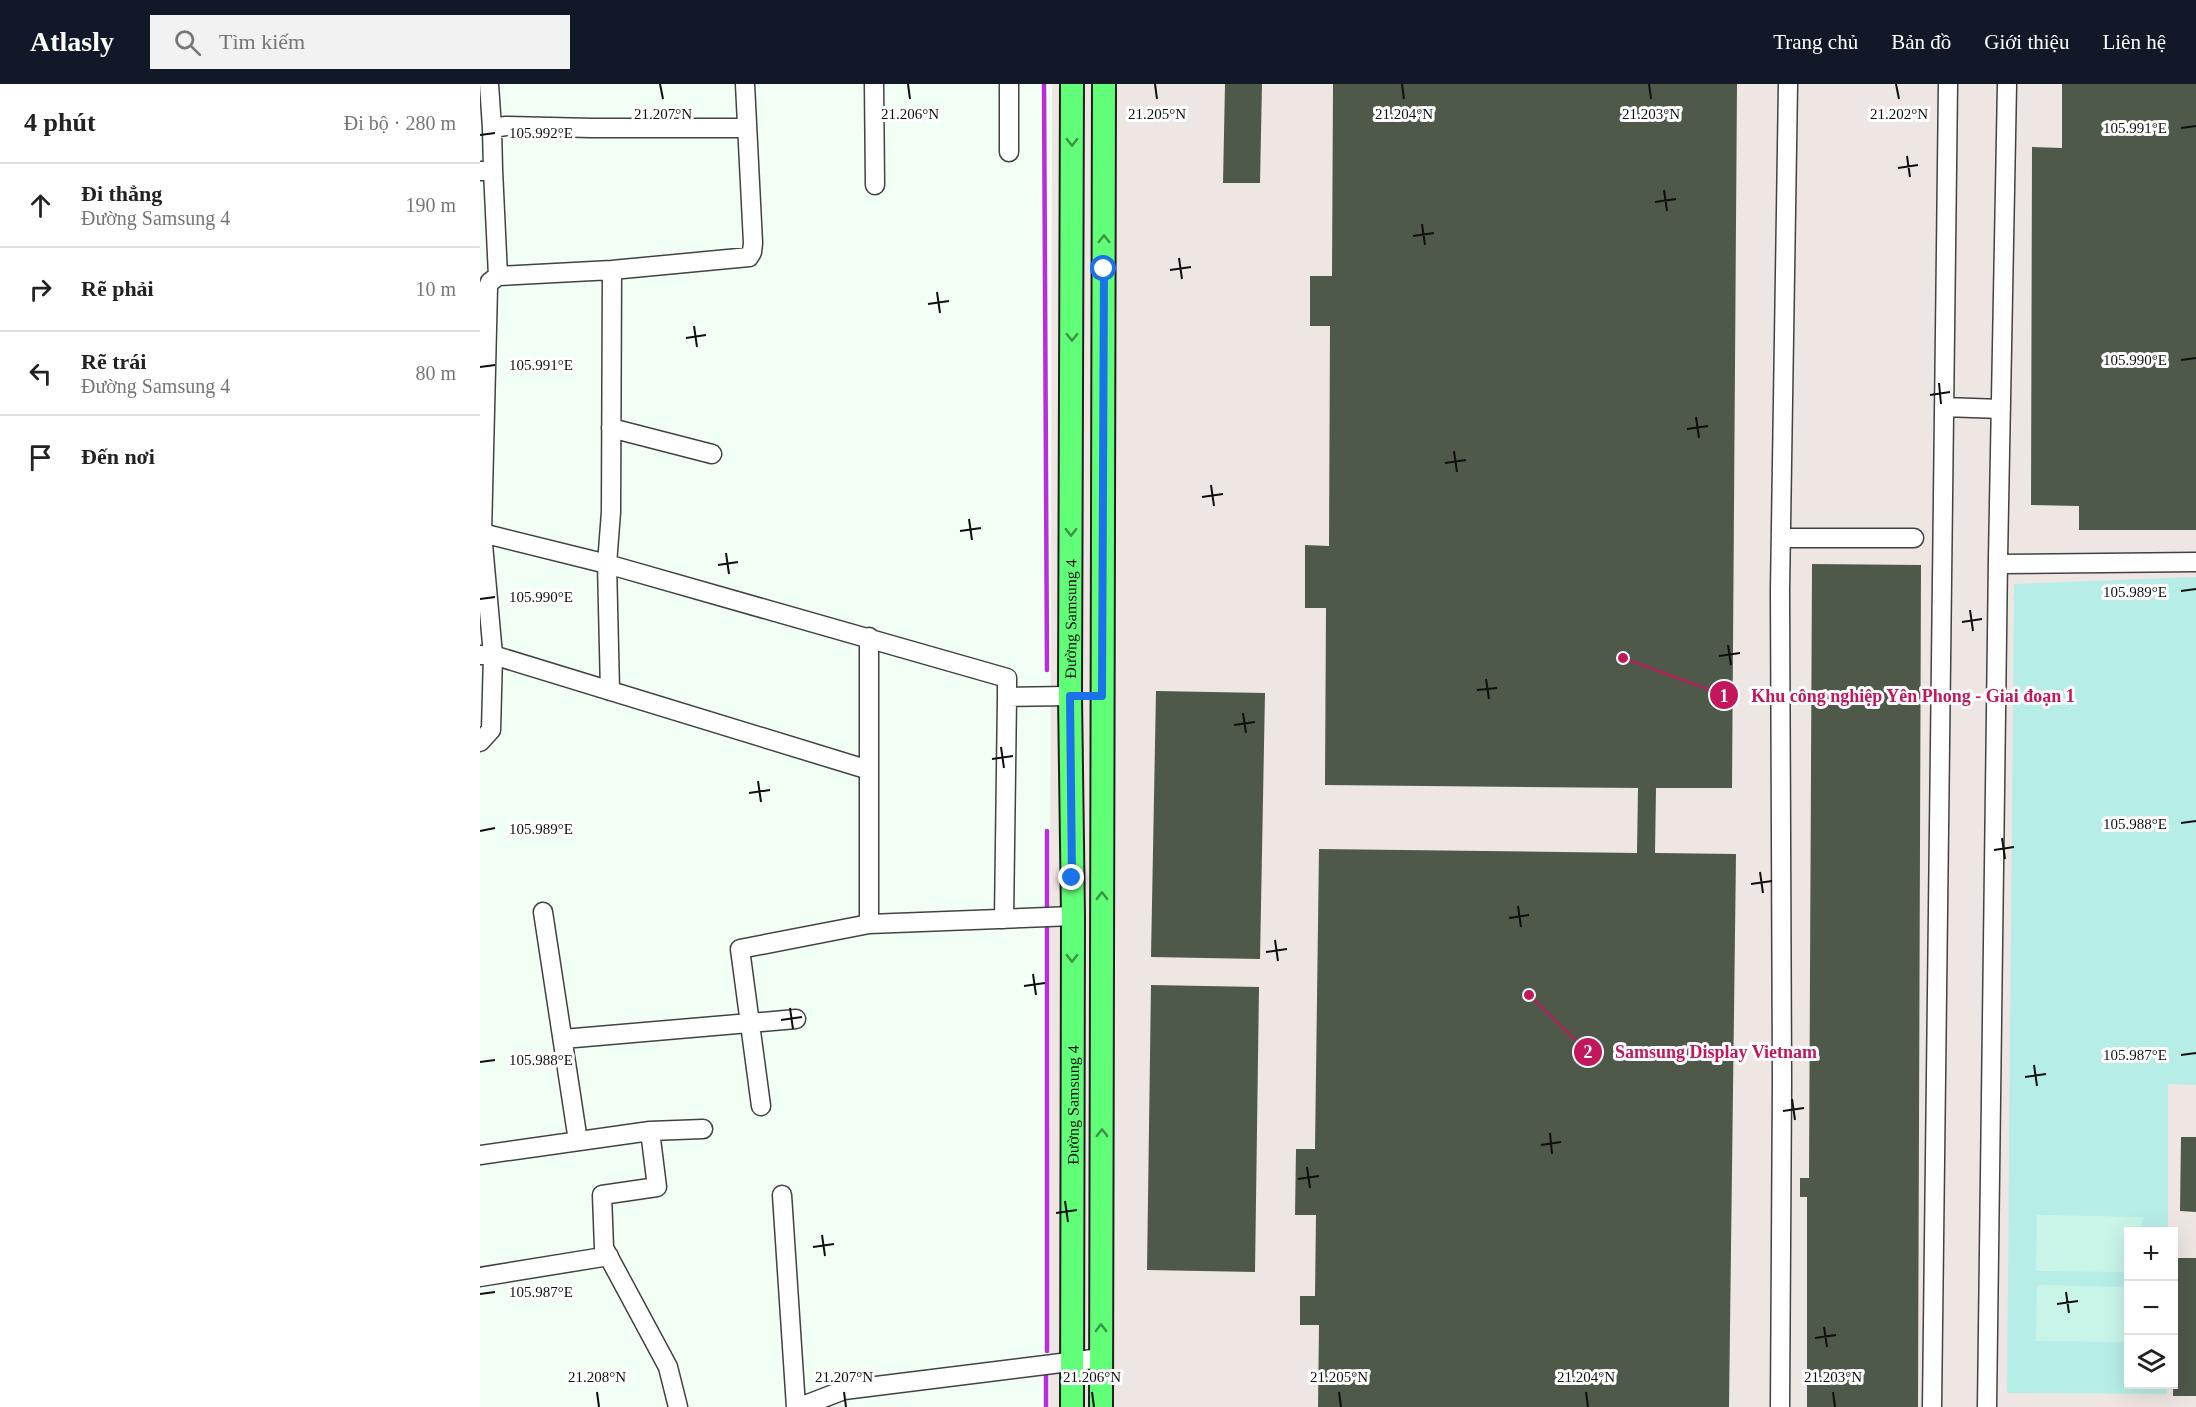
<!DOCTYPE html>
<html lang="vi">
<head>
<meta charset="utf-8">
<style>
	body { margin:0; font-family:"Times New Roman",serif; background:#f2f2f2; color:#222 }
	.controls { position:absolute; right:18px; bottom:18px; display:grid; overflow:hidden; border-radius:0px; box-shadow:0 6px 24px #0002 }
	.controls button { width:54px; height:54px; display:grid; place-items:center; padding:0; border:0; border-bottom:2px solid #e0e0e0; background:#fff; color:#222; font:30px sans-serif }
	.stop { position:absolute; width:18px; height:18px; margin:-14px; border:4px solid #1a73e8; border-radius:50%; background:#fff }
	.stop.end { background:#1a73e8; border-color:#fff; box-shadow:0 2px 6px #0008 }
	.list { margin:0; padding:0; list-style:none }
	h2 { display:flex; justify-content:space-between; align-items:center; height:78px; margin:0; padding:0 24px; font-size:26px }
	h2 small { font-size:20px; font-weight:400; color:#767676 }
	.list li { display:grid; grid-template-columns:39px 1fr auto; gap:18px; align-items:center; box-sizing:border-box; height:84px; padding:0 24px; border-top:2px solid #e0e0e0 }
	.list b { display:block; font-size:22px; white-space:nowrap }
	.list p { margin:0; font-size:20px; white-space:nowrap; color:#767676 }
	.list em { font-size:20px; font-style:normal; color:#767676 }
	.icon { flex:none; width:33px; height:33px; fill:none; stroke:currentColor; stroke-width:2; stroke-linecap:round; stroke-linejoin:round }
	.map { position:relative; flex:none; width:1716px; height:1323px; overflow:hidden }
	header { display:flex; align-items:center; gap:36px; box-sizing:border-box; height:84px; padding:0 30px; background:#111827; color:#fff }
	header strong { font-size:28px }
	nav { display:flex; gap:33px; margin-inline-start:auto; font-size:21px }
	.search { width:420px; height:54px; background:#f2f2f2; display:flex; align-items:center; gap:15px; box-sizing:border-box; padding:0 21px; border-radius:0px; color:#767676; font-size:22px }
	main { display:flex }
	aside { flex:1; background:#fff }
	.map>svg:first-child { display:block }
	.industrial { fill:#eee6e3; fill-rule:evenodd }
	.green { fill:#b6eee7 }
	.pitch { fill:#c9f5e9 }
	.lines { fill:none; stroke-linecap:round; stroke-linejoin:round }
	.stream { stroke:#b62fdb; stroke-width:4.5 }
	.building { fill:#4e594a }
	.minor-casing { stroke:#424242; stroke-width:21 }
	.major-casing { stroke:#202020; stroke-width:26 }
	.minor { stroke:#fff; stroke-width:18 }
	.major { stroke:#61ff77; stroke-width:22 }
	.oneway { stroke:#3c9348 }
	.route { stroke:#1a73e8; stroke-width:8 }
	.ticks { fill:none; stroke:#0f0f0f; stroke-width:2 }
	.labels { text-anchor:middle; stroke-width:6; stroke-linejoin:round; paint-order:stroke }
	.street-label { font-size:16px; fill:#0f0f0f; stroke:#fff }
	.ticks-label { font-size:15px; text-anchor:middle; fill:#0f0f0f; stroke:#fff; stroke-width:6; stroke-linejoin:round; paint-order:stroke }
	.leader { fill:none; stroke:#c2185b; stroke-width:2 }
	.callout-dot { fill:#c2185b; stroke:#fff; stroke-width:2 }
	.mark-label { font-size:18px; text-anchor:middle; font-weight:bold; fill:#fff }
	.callout-label { font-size:18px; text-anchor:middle; font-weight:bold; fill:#c2185b; stroke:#fff; stroke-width:6; stroke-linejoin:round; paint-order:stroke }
</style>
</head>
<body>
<header>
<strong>Atlasly</strong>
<div class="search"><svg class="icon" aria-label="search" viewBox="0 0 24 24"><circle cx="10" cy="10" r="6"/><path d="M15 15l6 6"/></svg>Tìm kiếm</div>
<nav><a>Trang chủ</a><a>Bản đồ</a><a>Giới thiệu</a><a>Liên hệ</a></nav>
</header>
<main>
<aside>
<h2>4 phút<small>Đi bộ · 280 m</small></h2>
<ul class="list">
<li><svg class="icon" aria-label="ahead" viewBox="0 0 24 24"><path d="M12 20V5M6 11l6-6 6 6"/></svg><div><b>Đi thẳng</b><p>Đường Samsung 4</p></div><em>190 m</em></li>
<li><svg class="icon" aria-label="right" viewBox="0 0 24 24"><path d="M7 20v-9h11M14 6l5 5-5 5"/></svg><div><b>Rẽ phải</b></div><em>10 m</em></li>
<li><svg class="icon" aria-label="left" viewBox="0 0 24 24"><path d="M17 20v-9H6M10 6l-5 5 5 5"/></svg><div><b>Rẽ trái</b><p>Đường Samsung 4</p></div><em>80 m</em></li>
<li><svg class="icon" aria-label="arrive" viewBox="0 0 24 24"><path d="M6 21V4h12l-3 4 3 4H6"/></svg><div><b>Đến nơi</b></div></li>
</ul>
</aside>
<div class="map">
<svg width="1716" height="1323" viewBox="0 0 1716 1323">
	<rect width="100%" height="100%" fill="#f1fff4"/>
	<path class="industrial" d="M 572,0 L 1716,0 L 1716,1323 L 569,1323 ZM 1648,1148 L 1694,1148 L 1694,1300 L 1648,1300 Z"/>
	<path class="green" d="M 1716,493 L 1716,1001 L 1688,1000 L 1688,1147 L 1648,1148 L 1648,1300 L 1687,1301 L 1687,1310 L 1527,1309 L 1534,500 Z"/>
	<path class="pitch" d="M 1557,1131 L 1662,1133 L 1662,1147 L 1648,1148 L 1648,1188 L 1556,1187 Z
		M 1557,1201 L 1648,1203 L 1648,1258 L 1556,1257 Z"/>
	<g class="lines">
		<path class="stream" d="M 564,0 L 567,586
			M 567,747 L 567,823
			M 567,1267 L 567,843
			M 566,1323 L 566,1285"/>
	</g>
	<path class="building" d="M 745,0 L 782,0 L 780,99 L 743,99 Z
		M 853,0 L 1257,0 L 1252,704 L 1176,704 L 1175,769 L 1256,770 L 1249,1323 L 838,1323 L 839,1241 L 820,1241 L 820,1212 L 835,1212 L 836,1131 L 815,1131 L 816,1065 L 835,1065 L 839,765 L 1157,769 L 1158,704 L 845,701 L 846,524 L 825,524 L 825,461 L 849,462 L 850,242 L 830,242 L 830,192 L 852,192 Z
		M 1582,0 L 1716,0 L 1716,446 L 1599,446 L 1599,422 L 1551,421 L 1552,63 L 1582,64 Z
		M 1332,480 L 1441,481 L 1438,1323 L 1327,1323 L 1327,1113 L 1320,1113 L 1320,1094 L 1329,1094 Z
		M 676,607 L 785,609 L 780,875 L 671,873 Z
		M 671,901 L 779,903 L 775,1188 L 667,1186 Z
		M 1701,1053 L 1716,1053 L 1716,1128 L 1700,1127 Z
		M 1695,1174 L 1716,1174 L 1716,1312 L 1693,1312 Z"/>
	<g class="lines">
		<g class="minor-casing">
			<path id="minor" d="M 9,0 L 12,44 L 26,42 L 112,44 L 266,44
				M 265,0 L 273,159 L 272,168 L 269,173 L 132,186 L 18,192 L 10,198 L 8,203 L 2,449 L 127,480 L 527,594 L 527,613 L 590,612
				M 394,0 L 395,101
				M 529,0 L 529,68
				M 12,44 L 13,86
				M 0,87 L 13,86 L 18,192
				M 1464,323 L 1521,325
				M 131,344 L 232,370
				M 0,449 L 2,449 L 13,571 L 11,646 L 0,658
				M 1301,454 L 1434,454
				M 1518,480 L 1716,478
				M 389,553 L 389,840 L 593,832
				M 0,571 L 13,571 L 389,686
				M 130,607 L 127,480 L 131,428 L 132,186
				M 63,828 L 98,1057
				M 524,835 L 527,613
				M 83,955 L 316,935
				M 281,1022 L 260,865 L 389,840
				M 170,1047 L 223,1045
				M 0,1071 L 170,1047 L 177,1103 L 122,1111 L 124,1164 L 188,1283 L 198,1323
				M 302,1111 L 316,1323
				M 0,1193 L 129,1172
				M 320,1323 L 364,1306 L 621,1274
				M 1300,1323 L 1302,997 L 1300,506 L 1308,0
				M 1452,1323 L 1468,0
				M 1507,1323 L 1518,474 L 1527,0"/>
		</g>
		<g class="major-casing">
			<g id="major">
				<path id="s1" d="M 592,1323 L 593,832 L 590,612 L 592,0"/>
				<path d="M 621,1323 L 624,0"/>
			</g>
		</g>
		<use href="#minor" class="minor"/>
		<use href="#major" class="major"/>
	</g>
	<defs><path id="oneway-chevron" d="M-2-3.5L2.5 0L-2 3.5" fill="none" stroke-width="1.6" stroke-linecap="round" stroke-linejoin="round" transform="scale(1.5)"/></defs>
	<g class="oneway">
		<use href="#oneway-chevron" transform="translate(592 58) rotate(90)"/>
		<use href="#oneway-chevron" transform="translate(624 155) rotate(-90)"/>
		<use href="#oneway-chevron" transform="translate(592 253) rotate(90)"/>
		<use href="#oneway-chevron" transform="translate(591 448) rotate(90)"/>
		<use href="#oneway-chevron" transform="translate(622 812) rotate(-90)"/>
		<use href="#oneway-chevron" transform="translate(592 874) rotate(90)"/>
		<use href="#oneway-chevron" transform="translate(622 1049) rotate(-90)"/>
		<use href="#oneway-chevron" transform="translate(621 1244) rotate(-90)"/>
	</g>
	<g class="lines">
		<path class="route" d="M 592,794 L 590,612 L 622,612 L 624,185"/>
	</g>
	<path class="ticks" d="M 180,0 L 183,15M 428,0 L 430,15M 675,0 L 677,15M 922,0 L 924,15M 1169,0 L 1171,15M 1416,0 L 1419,15M 1701,44 L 1716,42M 0,51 L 15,49M 1427,72 L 1430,93M 1418,84 L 1438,81M 1184,106 L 1187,127M 1175,118 L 1196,115M 942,140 L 945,161M 933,152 L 954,149M 699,174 L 702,195M 690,186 L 711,183M 457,208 L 460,229M 448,220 L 469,217M 214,242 L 217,263M 206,254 L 226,251M 1701,276 L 1716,274M 0,283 L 15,281M 1459,299 L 1461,320M 1450,311 L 1470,308M 1216,333 L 1219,354M 1207,345 L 1228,342M 974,367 L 977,388M 965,379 L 986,376M 731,401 L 734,422M 722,413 L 743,410M 489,435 L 492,456M 480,447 L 501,444M 246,469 L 249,490M 238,481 L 258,478M 1701,507 L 1716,505M 0,515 L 15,513M 1490,526 L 1493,547M 1482,538 L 1502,535M 1248,561 L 1251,581M 1239,572 L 1260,569M 1006,595 L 1009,615M 997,606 L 1017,604M 763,629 L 766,649M 754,641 L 775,638M 521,663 L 524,684M 512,675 L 533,672M 278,697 L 281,718M 269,709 L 290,706M 1701,739 L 1716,737M 0,747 L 15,744M 1522,754 L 1525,775M 1514,766 L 1534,763M 1280,788 L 1283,809M 1271,800 L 1292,797M 1038,822 L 1041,843M 1029,834 L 1049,831M 795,856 L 798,877M 786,868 L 807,865M 553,890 L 556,911M 544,902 L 565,899M 310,924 L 313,945M 301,936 L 322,933M 1701,971 L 1716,969M 0,978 L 15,976M 1554,981 L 1557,1002M 1545,993 L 1566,990M 1312,1015 L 1315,1036M 1303,1027 L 1324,1024M 1070,1049 L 1072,1070M 1061,1061 L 1081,1058M 827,1083 L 830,1104M 818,1095 L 839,1092M 585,1117 L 588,1138M 576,1129 L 597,1126M 342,1151 L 345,1172M 333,1163 L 354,1160M 1586,1208 L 1589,1229M 0,1210 L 15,1208M 1577,1220 L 1598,1217M 1344,1243 L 1347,1263M 1335,1254 L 1356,1251M 117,1308 L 119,1323M 364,1308 L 366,1323M 612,1308 L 614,1323M 859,1308 L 861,1323M 1106,1308 L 1108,1323M 1353,1308 L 1355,1323"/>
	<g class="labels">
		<g class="street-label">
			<text dy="6" stroke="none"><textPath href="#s1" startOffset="788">Đường Samsung 4</textPath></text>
			<text dy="6" stroke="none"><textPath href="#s1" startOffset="302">Đường Samsung 4</textPath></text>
		</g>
	</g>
	<g class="ticks-label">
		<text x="183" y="35">21.207°N</text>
		<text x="430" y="35">21.206°N</text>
		<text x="677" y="35">21.205°N</text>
		<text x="924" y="35">21.204°N</text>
		<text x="1171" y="35">21.203°N</text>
		<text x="1419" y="35">21.202°N</text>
		<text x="1655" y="49">105.991°E</text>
		<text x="61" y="54">105.992°E</text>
		<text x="1655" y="281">105.990°E</text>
		<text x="61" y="286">105.991°E</text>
		<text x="1655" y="513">105.989°E</text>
		<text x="61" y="518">105.990°E</text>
		<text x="1655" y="745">105.988°E</text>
		<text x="61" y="750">105.989°E</text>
		<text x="1655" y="976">105.987°E</text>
		<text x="61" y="981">105.988°E</text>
		<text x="61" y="1213">105.987°E</text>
		<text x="117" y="1298">21.208°N</text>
		<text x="364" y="1298">21.207°N</text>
		<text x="612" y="1298">21.206°N</text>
		<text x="859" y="1298">21.205°N</text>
		<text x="1106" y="1298">21.204°N</text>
		<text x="1353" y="1298">21.203°N</text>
	</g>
	<path class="leader" d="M1143 574L1244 611M1049 911L1108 968"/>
	<g class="callout-dot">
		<circle cx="1143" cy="574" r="6"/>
		<circle cx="1049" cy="911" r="6"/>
		<circle cx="1244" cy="611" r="15"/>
		<circle cx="1108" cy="968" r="15"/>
	</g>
	<g class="mark-label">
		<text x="1244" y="618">1</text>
		<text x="1108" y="974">2</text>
	</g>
	<g class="callout-label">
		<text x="1433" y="618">Khu công nghiệp Yên Phong - Giai đoạn 1</text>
		<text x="1236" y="974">Samsung Display Vietnam</text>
	</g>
</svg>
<div class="controls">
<button>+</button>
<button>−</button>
<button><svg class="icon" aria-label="layers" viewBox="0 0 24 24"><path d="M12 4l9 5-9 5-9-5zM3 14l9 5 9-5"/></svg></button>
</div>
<div class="stop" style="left:624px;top:185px"></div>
<div class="stop end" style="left:592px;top:794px"></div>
</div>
</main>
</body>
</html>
